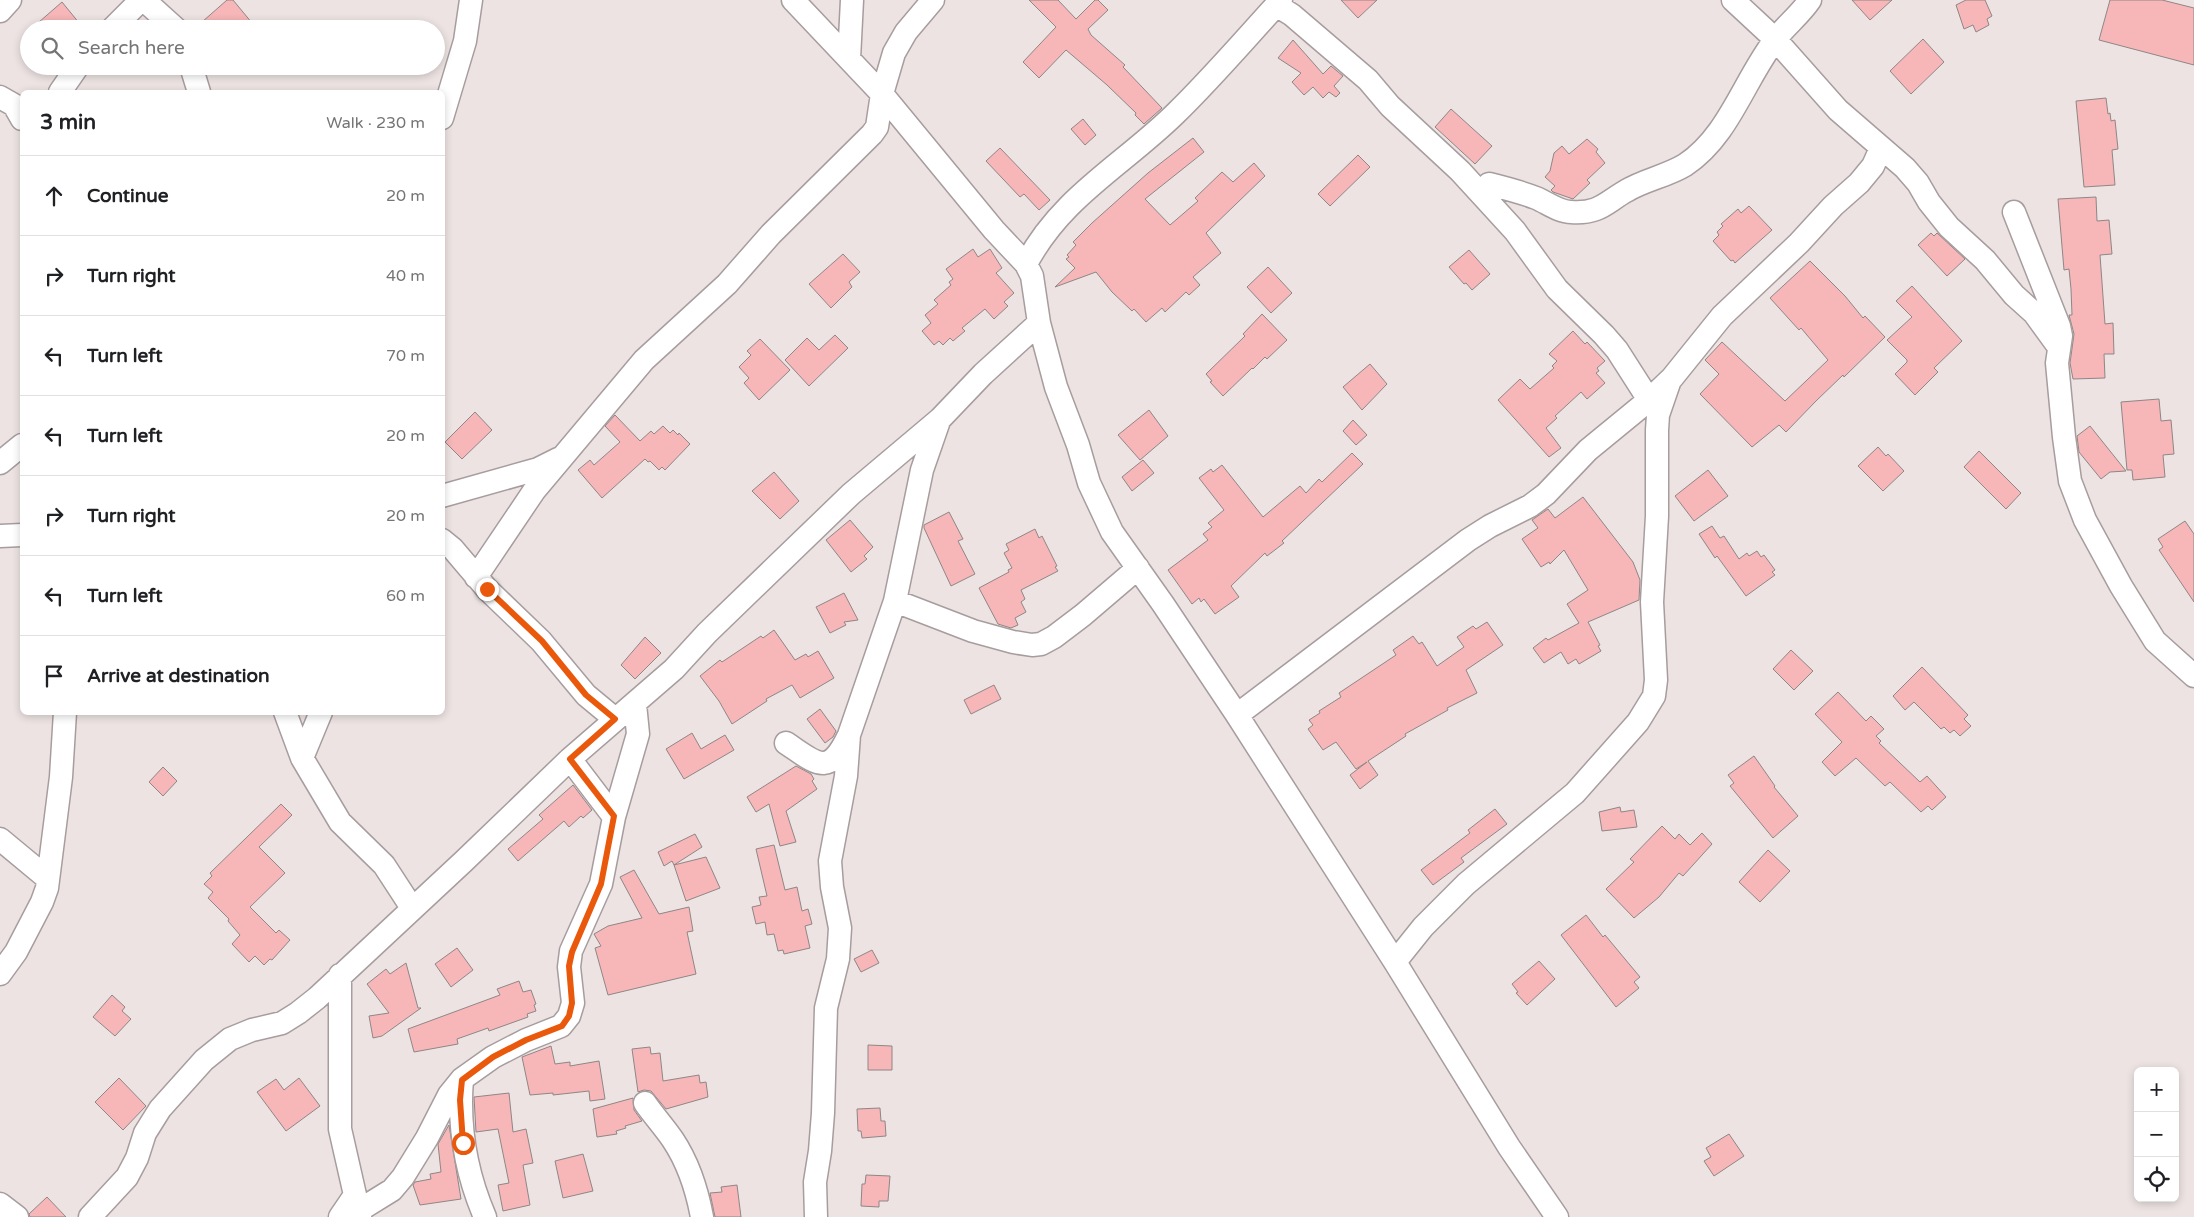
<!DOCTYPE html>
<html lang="en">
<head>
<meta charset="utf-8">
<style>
	body { margin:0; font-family:"Varela Round",sans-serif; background:#f2f2f2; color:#202124 }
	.controls { position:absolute; right:15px; bottom:15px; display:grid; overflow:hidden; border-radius:8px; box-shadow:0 2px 8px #0003 }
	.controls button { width:45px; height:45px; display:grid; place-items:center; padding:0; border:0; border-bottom:1px solid #e0e0e0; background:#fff; color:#202124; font:25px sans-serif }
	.stop { position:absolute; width:15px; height:15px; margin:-11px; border:4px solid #ea580c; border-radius:50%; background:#fff }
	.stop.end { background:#ea580c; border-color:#fff; box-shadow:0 1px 5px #0008 }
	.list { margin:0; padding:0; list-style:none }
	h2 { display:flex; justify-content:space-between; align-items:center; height:65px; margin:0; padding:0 20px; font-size:21px }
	h2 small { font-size:16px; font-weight:400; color:#757577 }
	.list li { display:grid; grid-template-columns:32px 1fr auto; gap:15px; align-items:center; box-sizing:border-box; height:80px; padding:0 20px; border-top:1px solid #e0e0e0 }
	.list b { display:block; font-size:19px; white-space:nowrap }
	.list em { font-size:16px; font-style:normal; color:#757577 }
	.icon { flex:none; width:28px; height:28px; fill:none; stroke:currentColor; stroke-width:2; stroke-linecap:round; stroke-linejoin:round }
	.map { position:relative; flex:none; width:2194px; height:1217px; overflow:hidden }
	.search { position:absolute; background:#fff; box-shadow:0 2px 8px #0003; left:20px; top:20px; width:425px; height:55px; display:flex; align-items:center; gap:12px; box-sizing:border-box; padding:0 18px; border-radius:28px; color:#757577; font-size:19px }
	.panel { position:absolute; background:#fff; box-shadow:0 2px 8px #0003; left:20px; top:90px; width:425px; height:625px; border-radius:8px }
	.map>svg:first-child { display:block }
	.building { fill:#f7b6b8; stroke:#8f8686 }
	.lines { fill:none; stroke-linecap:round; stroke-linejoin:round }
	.minor-casing { stroke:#a79d9e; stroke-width:25 }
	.minor { stroke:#fff; stroke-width:22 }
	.route { stroke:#ea580c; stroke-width:6 }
</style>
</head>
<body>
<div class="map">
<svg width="2194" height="1217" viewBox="0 0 2194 1217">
	<rect width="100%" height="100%" fill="#ede3e3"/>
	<path class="building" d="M 227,0 L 233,0 L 257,29 L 194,29 Z
		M 1029,0 L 1058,0 L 1076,19 L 1095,0 L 1098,0 L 1108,10 L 1088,29 L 1091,35 L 1125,65 L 1123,67 L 1162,108 L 1144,124 L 1135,115 L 1136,113 L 1107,85 L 1066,50 L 1039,78 L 1023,62 L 1056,27 Z
		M 1341,0 L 1377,0 L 1358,18 Z
		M 1852,0 L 1892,0 L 1870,20 Z
		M 1966,0 L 1985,0 L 1992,16 L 1987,19 L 1989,25 L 1976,32 L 1973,25 L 1964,29 L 1956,5 Z
		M 2110,0 L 2162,0 L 2194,8 L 2194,65 L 2099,40 Z
		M 62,2 L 84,29 L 31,29 Z
		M 1923,39 L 1944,62 L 1911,94 L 1890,71 Z
		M 1293,40 L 1323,74 L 1331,66 L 1343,76 L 1334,86 L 1340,93 L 1336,97 L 1329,92 L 1323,98 L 1313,87 L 1304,95 L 1292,82 L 1301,73 L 1278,58 Z
		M 2106,98 L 2108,114 L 2110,113 L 2111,121 L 2115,120 L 2118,149 L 2112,150 L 2115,185 L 2084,187 L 2076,101 Z
		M 1451,109 L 1492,146 L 1475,164 L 1435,127 Z
		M 1083,119 L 1096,135 L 1085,145 L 1071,129 Z
		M 1193,138 L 1204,152 L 1145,199 L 1170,225 L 1198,201 L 1195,198 L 1222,172 L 1233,182 L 1254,163 L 1265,176 L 1206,233 L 1221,253 L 1193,277 L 1200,285 L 1189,295 L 1186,292 L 1165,312 L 1162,308 L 1146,322 L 1134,309 L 1132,311 L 1112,292 L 1096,272 L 1055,287 L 1075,268 L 1066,259 L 1069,257 L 1067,255 L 1076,245 L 1073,242 L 1092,223 L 1148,173 Z
		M 1587,139 L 1598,149 L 1596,152 L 1605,163 L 1587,180 L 1590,183 L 1573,199 L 1553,192 L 1551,190 L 1555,186 L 1545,177 L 1550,171 L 1554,153 L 1562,146 L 1569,154 Z
		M 1000,148 L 1050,200 L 1039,210 L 1024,194 L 1020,197 L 986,161 Z
		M 1358,155 L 1370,167 L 1330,206 L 1318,194 Z
		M 2096,197 L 2097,221 L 2109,220 L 2112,254 L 2100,255 L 2105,324 L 2113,323 L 2114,354 L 2104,354 L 2105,378 L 2073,379 L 2070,363 L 2074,334 L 2069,315 L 2072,315 L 2071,289 L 2069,269 L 2064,270 L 2058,199 Z
		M 1749,206 L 1772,230 L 1735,263 L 1733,260 L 1731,261 L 1713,241 L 1719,235 L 1717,232 L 1723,226 L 1721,224 L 1738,209 L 1741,213 Z
		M 1931,233 L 1934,236 L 1937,233 L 1965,259 L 1947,276 L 1918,245 Z
		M 973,249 L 978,257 L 990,249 L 1002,268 L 996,273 L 1014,293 L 1004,302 L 1008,306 L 994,319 L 985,309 L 962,328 L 965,331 L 953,341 L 950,338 L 943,345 L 939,341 L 934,345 L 922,331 L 931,323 L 925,315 L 938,304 L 934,300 L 951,285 L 949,282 L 953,279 L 946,269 Z
		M 1469,250 L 1490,274 L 1472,290 L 1466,283 L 1464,284 L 1449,267 Z
		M 843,254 L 860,272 L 849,282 L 852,287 L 831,308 L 809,284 Z
		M 1810,261 L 1845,296 L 1863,318 L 1865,316 L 1885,337 L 1844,377 L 1843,375 L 1816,401 L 1786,432 L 1779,425 L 1752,447 L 1700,394 L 1719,374 L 1705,360 L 1722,342 L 1785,401 L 1828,360 L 1801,328 L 1799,330 L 1770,298 Z
		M 1268,267 L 1292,293 L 1271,313 L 1247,287 Z
		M 1912,286 L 1962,341 L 1934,368 L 1938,372 L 1915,395 L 1895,374 L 1907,362 L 1907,360 L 1887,340 L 1912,317 L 1896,301 Z
		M 1262,314 L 1287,340 L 1267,359 L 1265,357 L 1253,369 L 1252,368 L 1223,396 L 1210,382 L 1212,381 L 1206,374 L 1245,336 L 1243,334 Z
		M 1573,331 L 1585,344 L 1587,342 L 1605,361 L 1597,368 L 1599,371 L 1596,373 L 1605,383 L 1587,399 L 1581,392 L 1555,416 L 1557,418 L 1546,428 L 1561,448 L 1549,457 L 1498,400 L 1520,379 L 1530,389 L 1554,368 L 1552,366 L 1557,361 L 1549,354 Z
		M 835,335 L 848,348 L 809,386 L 785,360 L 807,338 L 819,350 Z
		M 760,339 L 790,370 L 759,400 L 744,383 L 749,378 L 739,367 L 751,355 L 747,351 Z
		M 1370,364 L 1387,384 L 1362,410 L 1343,387 Z
		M 2159,399 L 2161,421 L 2171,420 L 2174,454 L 2163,455 L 2165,477 L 2133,480 L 2132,470 L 2127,470 L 2121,402 Z
		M 1149,410 L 1168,436 L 1140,460 L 1118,435 Z
		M 475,412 L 492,430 L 462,459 L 445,442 Z
		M 615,415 L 640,441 L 651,431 L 654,434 L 663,426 L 670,433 L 673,430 L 678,435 L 679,433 L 690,444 L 665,470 L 662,467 L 659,470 L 650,461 L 648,462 L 645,459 L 602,498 L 578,470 L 590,460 L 594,465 L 620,442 L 605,426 Z
		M 1353,420 L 1367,435 L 1356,445 L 1343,431 Z
		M 2090,426 L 2126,471 L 2110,472 L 2101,479 L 2079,452 L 2077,436 Z
		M 1878,447 L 1886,456 L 1888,454 L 1904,471 L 1883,491 L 1858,466 Z
		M 1979,451 L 2021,493 L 2006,509 L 1964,467 Z
		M 1352,453 L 1363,464 L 1282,541 L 1284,543 L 1267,556 L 1265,553 L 1231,586 L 1239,597 L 1215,614 L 1204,599 L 1201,602 L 1199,598 L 1192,604 L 1168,570 L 1208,540 L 1203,534 L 1212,527 L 1208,523 L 1224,510 L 1199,478 L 1211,469 L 1213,472 L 1222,465 L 1263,517 L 1300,486 L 1306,493 L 1319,479 L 1322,482 Z
		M 1143,460 L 1154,473 L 1132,491 L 1122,477 Z
		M 1708,470 L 1728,496 L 1694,521 L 1675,496 Z
		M 774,472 L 799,501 L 780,519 L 752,491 Z
		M 1583,497 L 1633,562 L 1640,580 L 1639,600 L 1588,622 L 1600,645 L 1598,646 L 1601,651 L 1579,664 L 1576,659 L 1568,664 L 1561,652 L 1544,663 L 1533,648 L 1546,638 L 1548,640 L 1579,623 L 1567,604 L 1588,590 L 1564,550 L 1550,564 L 1549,562 L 1541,567 L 1522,539 L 1538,528 L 1532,520 L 1548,509 L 1555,518 Z
		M 949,512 L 963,539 L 958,541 L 975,574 L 951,586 L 924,528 L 924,525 Z
		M 850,520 L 873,547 L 864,556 L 867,559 L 851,572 L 826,540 Z
		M 2185,521 L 2194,534 L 2194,602 L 2159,550 L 2163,547 L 2158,539 Z
		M 1712,526 L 1720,538 L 1724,536 L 1739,559 L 1747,553 L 1749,556 L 1757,551 L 1761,557 L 1764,555 L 1775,570 L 1772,572 L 1775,575 L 1746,596 L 1717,556 L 1715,558 L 1699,534 Z
		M 1035,529 L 1039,538 L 1042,536 L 1057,566 L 1055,567 L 1058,571 L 1021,590 L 1025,599 L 1021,602 L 1026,612 L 1015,618 L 1018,625 L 1011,628 L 998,624 L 979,588 L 1009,572 L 1008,570 L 1012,568 L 1004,553 L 1009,550 L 1006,544 Z
		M 844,593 L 858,620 L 844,622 L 846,625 L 830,633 L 816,607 Z
		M 1487,622 L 1503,645 L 1466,670 L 1477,693 L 1447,708 L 1448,710 L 1405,734 L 1406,736 L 1368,761 L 1378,775 L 1360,789 L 1350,775 L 1367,762 L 1356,769 L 1336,742 L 1323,750 L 1308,729 L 1313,725 L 1309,720 L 1320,713 L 1319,711 L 1341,697 L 1339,693 L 1396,655 L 1393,650 L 1413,636 L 1419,644 L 1422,642 L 1437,666 L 1464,647 L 1457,637 L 1473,626 L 1476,629 Z
		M 774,630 L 795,660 L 806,654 L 808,657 L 818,651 L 834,678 L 800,698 L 792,685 L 766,699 L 767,701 L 732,724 L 719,701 L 700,676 L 720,660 L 722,662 L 761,636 L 763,638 Z
		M 645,637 L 661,653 L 635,679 L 621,665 Z
		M 1791,650 L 1813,671 L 1794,690 L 1773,669 Z
		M 1922,667 L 1968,715 L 1964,719 L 1971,726 L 1960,736 L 1954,730 L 1950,733 L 1944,727 L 1941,729 L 1914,702 L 1905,710 L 1893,696 Z
		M 994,685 L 1001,699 L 971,714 L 964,700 Z
		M 1838,692 L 1866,721 L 1871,716 L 1884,729 L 1876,736 L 1881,741 L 1879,743 L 1920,782 L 1927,776 L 1946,797 L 1932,810 L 1928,806 L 1921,812 L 1890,782 L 1885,786 L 1856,758 L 1835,776 L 1822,762 L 1842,742 L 1815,714 Z
		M 820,709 L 836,731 L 833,737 L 825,743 L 807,719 Z
		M 692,733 L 701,749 L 725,735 L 734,750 L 684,779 L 666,749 Z
		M 1754,756 L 1775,786 L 1774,787 L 1798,816 L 1773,838 L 1730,786 L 1734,783 L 1728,775 Z
		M 796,766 L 811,774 L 814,779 L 812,781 L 817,789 L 786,811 L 796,842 L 780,846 L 769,804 L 756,812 L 747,797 Z
		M 163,767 L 177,781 L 163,796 L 149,782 Z
		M 573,785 L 592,810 L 583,818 L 581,816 L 569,827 L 564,821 L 518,861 L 508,849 L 543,819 L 539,815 Z
		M 281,804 L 292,815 L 259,847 L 285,873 L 250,907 L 276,933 L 279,930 L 290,940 L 272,960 L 270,959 L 264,965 L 255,956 L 249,962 L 232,944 L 240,935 L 228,921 L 229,919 L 208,898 L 213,892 L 204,884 L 212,876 L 210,873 Z
		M 1620,807 L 1621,812 L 1634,810 L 1637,827 L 1602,831 L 1599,812 Z
		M 1495,809 L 1507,824 L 1461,858 L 1464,862 L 1433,885 L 1421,870 L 1470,833 L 1468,830 Z
		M 1662,826 L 1675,839 L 1679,834 L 1690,845 L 1702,833 L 1712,844 L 1683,876 L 1679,873 L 1659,897 L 1634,918 L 1606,889 L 1634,862 L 1630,859 Z
		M 695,834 L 702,847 L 674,865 L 672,861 L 664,866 L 658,852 Z
		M 774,845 L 785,890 L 797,887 L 802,911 L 808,909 L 812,924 L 805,926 L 810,948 L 784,954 L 783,950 L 778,951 L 774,934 L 767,935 L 765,922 L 756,924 L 752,907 L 761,905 L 759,897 L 767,896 L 756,849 Z
		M 1768,850 L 1790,871 L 1760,902 L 1739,882 Z
		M 706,857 L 720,888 L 686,901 L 674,865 Z
		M 634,870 L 659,914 L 689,907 L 693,931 L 687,932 L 696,974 L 608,995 L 595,948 L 601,946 L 594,934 L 608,926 L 642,918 L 620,877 Z
		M 1586,915 L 1603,937 L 1605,935 L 1640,977 L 1634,982 L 1639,988 L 1616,1007 L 1561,935 Z
		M 457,948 L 473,970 L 451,987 L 435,964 Z
		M 872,950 L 879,963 L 861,972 L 854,959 Z
		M 1539,961 L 1555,979 L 1527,1005 L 1516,993 L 1518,992 L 1512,984 Z
		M 406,963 L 418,1008 L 421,1008 L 382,1036 L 373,1038 L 369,1016 L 389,1013 L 367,984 L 386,969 L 390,974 Z
		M 519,981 L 523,992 L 531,990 L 536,1004 L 534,1005 L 536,1011 L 527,1014 L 528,1017 L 489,1031 L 488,1028 L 457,1039 L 458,1044 L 414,1052 L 408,1029 L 500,995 L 497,989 Z
		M 112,995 L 125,1007 L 122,1011 L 131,1019 L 115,1036 L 93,1017 Z
		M 868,1045 L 892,1046 L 892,1070 L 868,1070 Z
		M 551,1046 L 555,1064 L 570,1062 L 570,1066 L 599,1061 L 605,1099 L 590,1101 L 589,1091 L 553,1095 L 553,1093 L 530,1095 L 522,1057 Z
		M 650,1047 L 651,1054 L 660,1053 L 663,1081 L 699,1075 L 700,1083 L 706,1082 L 708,1097 L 666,1109 L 651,1091 L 644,1090 L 638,1092 L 632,1049 Z
		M 119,1078 L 146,1106 L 123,1130 L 95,1102 Z
		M 299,1078 L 320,1106 L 286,1131 L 257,1092 L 276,1079 L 284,1090 Z
		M 509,1093 L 513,1132 L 526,1129 L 533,1163 L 523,1165 L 530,1205 L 503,1211 L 498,1185 L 509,1183 L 498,1129 L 476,1132 L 474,1097 Z
		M 633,1098 L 634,1110 L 642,1121 L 625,1126 L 626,1128 L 616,1131 L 617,1134 L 597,1137 L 593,1109 Z
		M 880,1108 L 881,1121 L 885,1121 L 886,1136 L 862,1138 L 861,1131 L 858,1131 L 857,1109 Z
		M 449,1125 L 461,1199 L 420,1205 L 413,1185 L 415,1182 L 431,1179 L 430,1174 L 441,1172 L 438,1144 Z
		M 1729,1134 L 1744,1156 L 1714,1176 L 1704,1161 L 1711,1157 L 1706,1148 Z
		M 583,1154 L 593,1191 L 563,1198 L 555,1161 Z
		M 866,1175 L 890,1176 L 888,1201 L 879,1201 L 879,1207 L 861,1206 L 862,1184 L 865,1184 Z
		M 737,1185 L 741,1217 L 715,1217 L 710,1193 L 722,1192 L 721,1187 Z
		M 47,1197 L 66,1217 L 30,1217 L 29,1214 Z"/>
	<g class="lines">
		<g class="minor-casing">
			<path id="minor" d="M 144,0 L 176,29
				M 793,0 L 882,94 L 994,230 L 1026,264 L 1032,276 L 1039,323 L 1056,387 L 1078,445 L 1089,483 L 1112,532 L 1163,604 L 1237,715 L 1395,962 L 1509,1147 L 1557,1217
				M 1733,0 L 1775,39 L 1838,110 L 1905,168 L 1918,183 L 1929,202 L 1949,227 L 1985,260 L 2014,295 L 2034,313 L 2058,346
				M 1276,5 L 1292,15 L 1368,80 L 1390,106 L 1460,171 L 1515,231 L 1557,289 L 1604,335 L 1617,350 L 1649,400
				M 0,11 L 10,0
				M 112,29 L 141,0
				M 849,59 L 852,0
				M 191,66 L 199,92
				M 60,92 L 78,66
				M 0,97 L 14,105 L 22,119
				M 442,118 L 465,41 L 471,0
				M 1489,184 C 1505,188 1521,192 1536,198 C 1548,203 1559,212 1571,212 C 1599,214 1605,203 1626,191 C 1644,180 1667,176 1685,165 C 1729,136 1744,80 1775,40 C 1785,26 1800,15 1810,0
				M 2014,212 L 2059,326 L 2061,336 L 2057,363 L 2064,437 L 2070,481 L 2085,520 L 2121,586 L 2155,641 L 2194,676
				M 1026,264 C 1061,197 1123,165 1175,114 C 1212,78 1246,38 1281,0
				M 0,463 L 22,445
				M 442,496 L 538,469 L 558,459
				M 0,536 L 22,535
				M 442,540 L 453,549 L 487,589 L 541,641 L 586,695 L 615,719
				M 476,577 L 534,491 L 644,360 L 727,284 L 771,234 L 872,134 L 877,127 L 882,94 L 894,53 L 906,32 L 933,0
				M 895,601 L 973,631 L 1013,642 L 1032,645 L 1041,644 L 1054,637 L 1083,615 L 1138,568
				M 285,712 L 302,758 L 340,822 L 384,865 L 412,908
				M 1237,715 L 1468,540 L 1490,526 L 1530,506 L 1546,494 L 1588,450 L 1649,400 L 1672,378 L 1722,316 L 1799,243 L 1833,206 L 1859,183 L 1873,166 L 1881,148
				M 786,743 C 816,763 828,778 848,737
				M 302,758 L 321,712
				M 570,759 L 614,817
				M 0,839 L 47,878
				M 1395,962 L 1423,927 L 1466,884 L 1575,793 L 1638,722 L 1654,696 L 1656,680 L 1652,602 L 1657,516 L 1657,430 L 1658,415 L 1669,383
				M 0,974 L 16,952 L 42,902 L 47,888 L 61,777 L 65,712
				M 340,975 L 340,1129 L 360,1217
				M 462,1079 C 458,1127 466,1173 485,1217
				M 645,1103 C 654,1116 665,1128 673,1140 C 689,1164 697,1190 702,1217
				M 0,1204 L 17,1217
				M 358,1211 L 392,1190 L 403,1177 L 427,1138 L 449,1095 L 462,1079 L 493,1057 L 526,1040 L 561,1026 L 569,1016 L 573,1003 L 569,967 L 571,951 L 601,884 L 614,817 L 638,734 L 635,704
				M 90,1217 L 127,1177 L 137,1158 L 145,1133 L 160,1109 L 204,1060 L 230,1039 L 252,1030 L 282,1023 L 298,1013 L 317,998 L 464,861 L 570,759 L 674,669 L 707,633 L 851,494 L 940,419 L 983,374 L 1039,323
				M 340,1217 L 355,1195
				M 816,1217 L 815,1182 L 820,1151 L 823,1113 L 826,1008 L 838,959 L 840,928 L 832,887 L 830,861 L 846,776 L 849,735 L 895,601 L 922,470 L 939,421"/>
		</g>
		<use href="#minor" class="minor"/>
	</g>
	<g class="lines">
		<path class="route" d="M 463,1143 L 460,1100 L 462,1080 L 493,1057 L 526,1040 L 562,1026 L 569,1016 L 572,1003 L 569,966 L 572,952 L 601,884 L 614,816 L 570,759 L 615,719 L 586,695 L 542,641 L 487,589"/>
	</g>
</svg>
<div class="controls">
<button>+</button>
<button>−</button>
<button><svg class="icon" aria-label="locate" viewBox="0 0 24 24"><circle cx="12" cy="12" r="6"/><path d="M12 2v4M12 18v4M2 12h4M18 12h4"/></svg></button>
</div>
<div class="stop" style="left:463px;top:1143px"></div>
<div class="stop end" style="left:487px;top:589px"></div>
<div class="search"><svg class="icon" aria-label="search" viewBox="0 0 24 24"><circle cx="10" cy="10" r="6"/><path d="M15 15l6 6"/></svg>Search here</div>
<section class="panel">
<h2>3 min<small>Walk · 230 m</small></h2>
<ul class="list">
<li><svg class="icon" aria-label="ahead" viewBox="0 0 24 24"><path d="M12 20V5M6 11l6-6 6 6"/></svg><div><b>Continue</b></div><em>20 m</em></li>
<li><svg class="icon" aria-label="right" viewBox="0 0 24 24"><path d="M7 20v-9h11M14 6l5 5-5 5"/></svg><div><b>Turn right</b></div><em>40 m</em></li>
<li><svg class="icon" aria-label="left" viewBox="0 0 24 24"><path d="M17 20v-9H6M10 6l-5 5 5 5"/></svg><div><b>Turn left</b></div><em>70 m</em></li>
<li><svg class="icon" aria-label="left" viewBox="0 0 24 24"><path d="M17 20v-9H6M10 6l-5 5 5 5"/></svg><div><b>Turn left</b></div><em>20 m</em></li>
<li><svg class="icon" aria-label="right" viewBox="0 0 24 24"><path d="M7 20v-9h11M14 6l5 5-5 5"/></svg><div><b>Turn right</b></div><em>20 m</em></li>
<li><svg class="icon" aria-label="left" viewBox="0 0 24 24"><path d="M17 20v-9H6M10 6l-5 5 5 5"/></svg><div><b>Turn left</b></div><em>60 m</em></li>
<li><svg class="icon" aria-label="arrive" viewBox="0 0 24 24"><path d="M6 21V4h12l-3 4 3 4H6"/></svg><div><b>Arrive at destination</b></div></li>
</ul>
</section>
</div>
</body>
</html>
